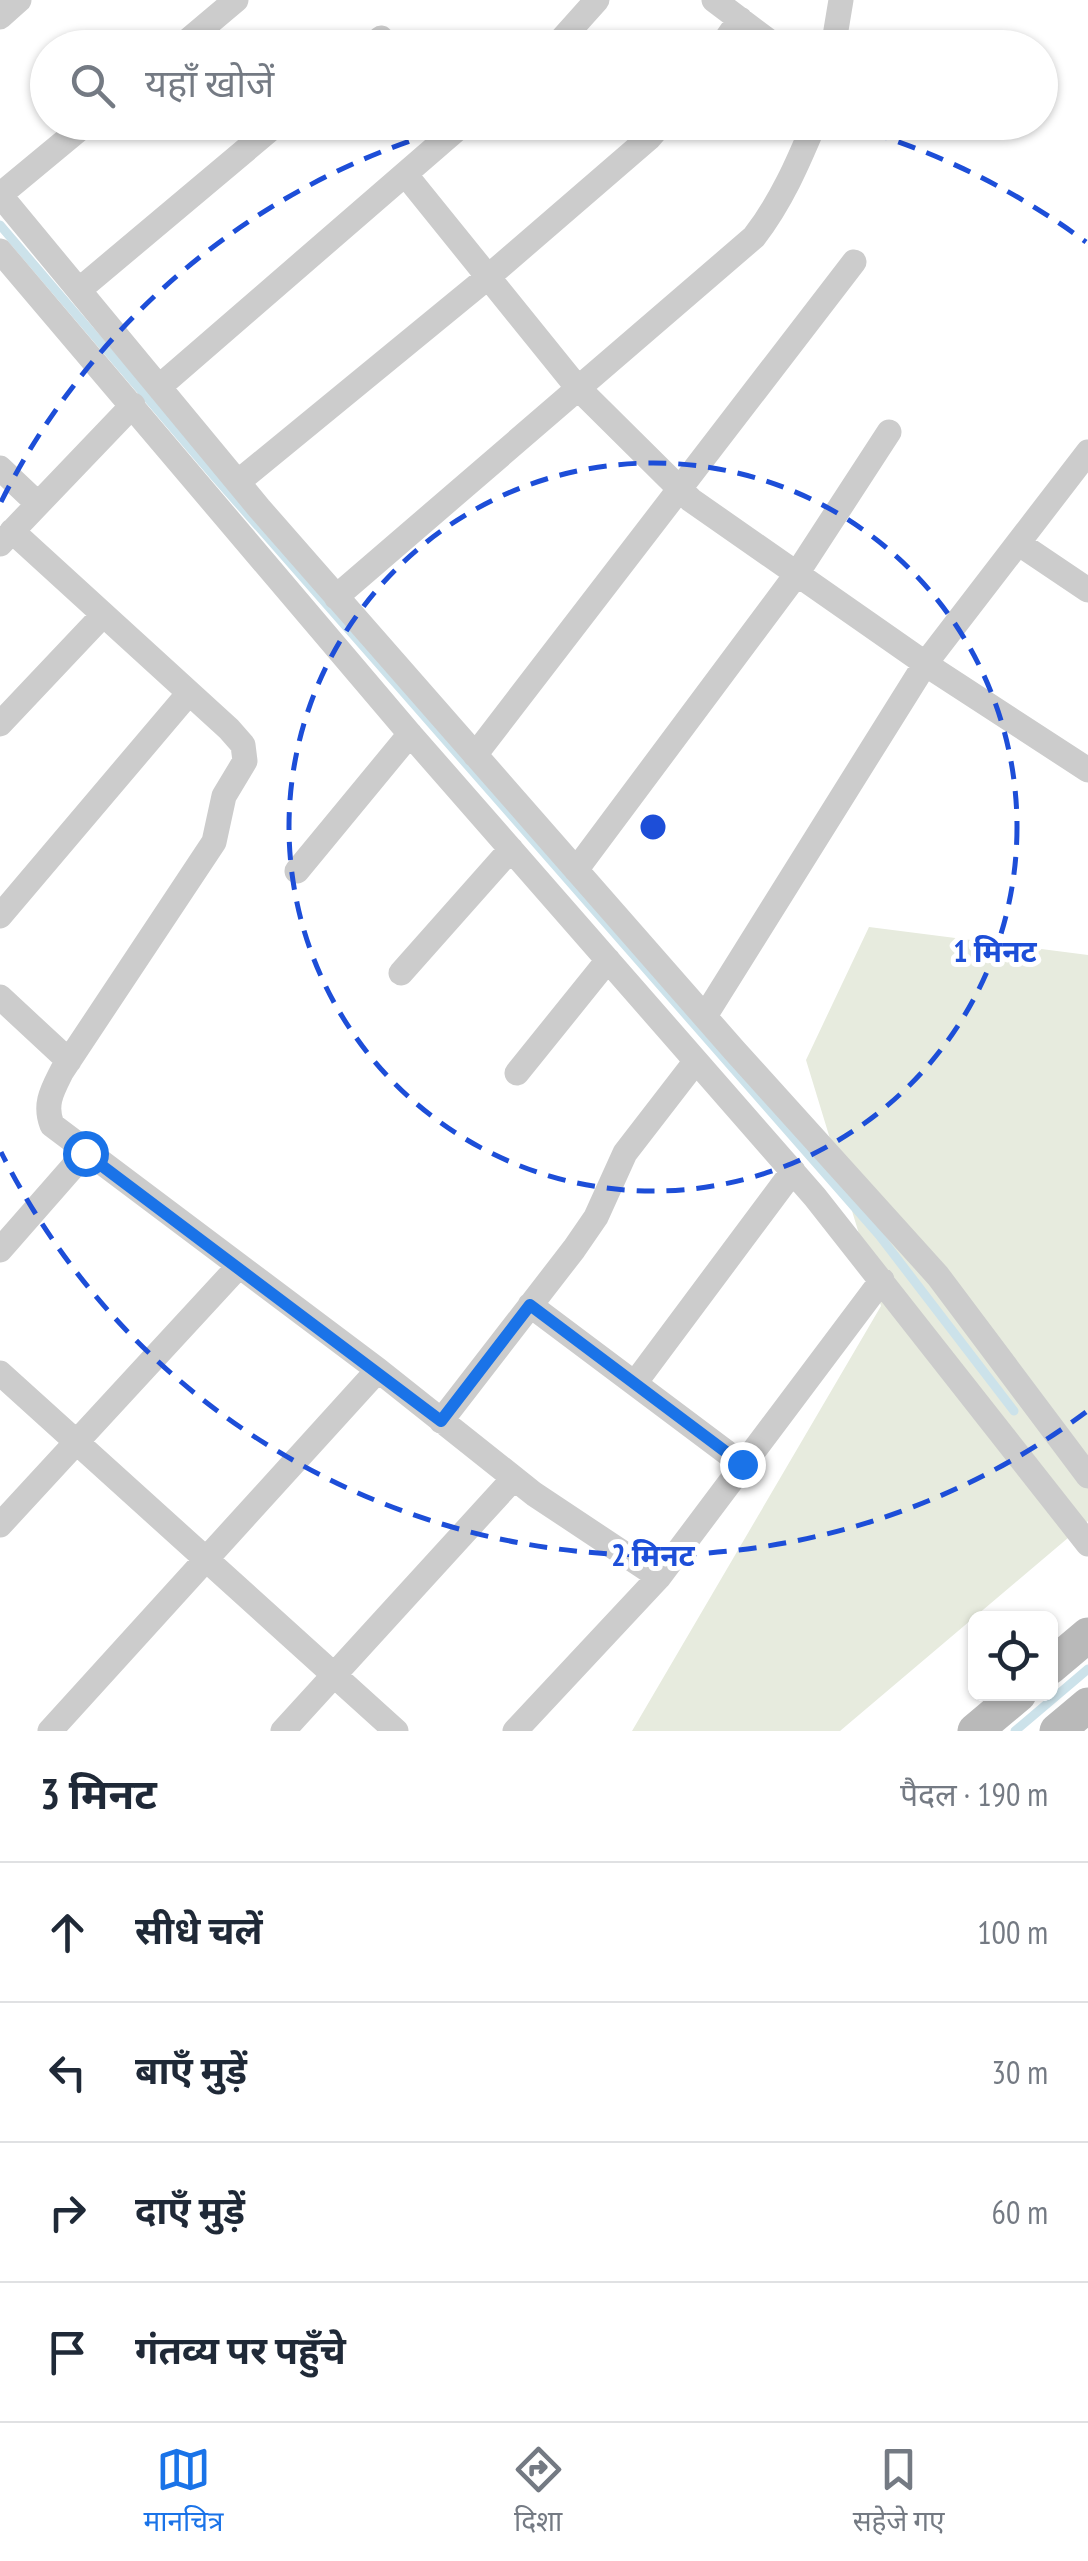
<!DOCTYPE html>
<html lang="hi">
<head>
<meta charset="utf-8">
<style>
	body { margin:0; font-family:"PT Sans Narrow","Noto Sans Devanagari",sans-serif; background:#f6f6f7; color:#1f2937 }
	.controls { position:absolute; right:30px; bottom:30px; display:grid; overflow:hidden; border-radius:15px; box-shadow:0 2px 8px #0004 }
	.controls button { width:90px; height:90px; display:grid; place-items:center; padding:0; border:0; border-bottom:2px solid #e0e1e3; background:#fff; color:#1f2937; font:50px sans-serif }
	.stop { position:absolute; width:30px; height:30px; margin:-22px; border:8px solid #1a73e8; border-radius:50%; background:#fff }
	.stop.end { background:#1a73e8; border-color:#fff; box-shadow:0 2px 10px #0008 }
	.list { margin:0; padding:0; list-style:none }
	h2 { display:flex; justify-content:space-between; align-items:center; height:130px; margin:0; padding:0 40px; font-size:42px }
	h2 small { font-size:32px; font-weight:400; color:#747a83 }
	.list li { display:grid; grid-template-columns:65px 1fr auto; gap:30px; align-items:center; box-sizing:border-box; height:140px; padding:0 40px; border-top:2px solid #e0e1e3 }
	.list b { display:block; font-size:38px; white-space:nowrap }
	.list em { font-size:32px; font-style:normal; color:#747a83 }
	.icon { flex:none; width:55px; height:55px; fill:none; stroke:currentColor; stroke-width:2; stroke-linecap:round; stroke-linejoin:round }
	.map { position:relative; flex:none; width:1088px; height:1731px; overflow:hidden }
	.search { position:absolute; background:#fff; box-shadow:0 2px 8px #0004; left:30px; right:30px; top:30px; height:110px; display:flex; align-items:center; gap:25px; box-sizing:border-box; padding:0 35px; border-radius:55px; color:#747a83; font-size:38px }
	.sheet { height:690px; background:#fff }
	nav { display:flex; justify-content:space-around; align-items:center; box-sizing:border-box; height:140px; border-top:2px solid #e0e1e3; background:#fff; font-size:28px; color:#747a83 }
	nav a { display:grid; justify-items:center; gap:5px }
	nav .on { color:#1a73e8 }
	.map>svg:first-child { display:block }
	.green { fill:#e7ebde }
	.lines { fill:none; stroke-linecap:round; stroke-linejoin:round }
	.stream { stroke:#cce2ea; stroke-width:9 }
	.street { stroke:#ccc; stroke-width:25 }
	.secondary { stroke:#b9b9b9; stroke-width:35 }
	.route { stroke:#1a73e8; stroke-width:12 }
	.ring { fill:none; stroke:#1d4ed8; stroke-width:5; stroke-dasharray:18 12 }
	.centre { fill:#1d4ed8; stroke:#fff; stroke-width:5 }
	.ring-label { font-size:30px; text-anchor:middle; font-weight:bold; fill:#1d4ed8; stroke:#fff; stroke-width:10; stroke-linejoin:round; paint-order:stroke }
</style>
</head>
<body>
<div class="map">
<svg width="1088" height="1731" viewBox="0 0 1088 1731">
	<rect width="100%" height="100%" fill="#fff"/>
	<path class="green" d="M 869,927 L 1088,955 L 1088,1521 L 840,1731 L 632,1731 L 881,1306 L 806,1060 Z"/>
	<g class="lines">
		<path class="stream" d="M 0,225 L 215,477 L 879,1235 L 1014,1411
			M 1015,1731 L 1088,1669"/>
		<path class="street" d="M 714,0 L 778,48
			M 0,17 L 19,0
			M 179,48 L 236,0
			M 369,48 L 381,38
			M 554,48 L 597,0
			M 720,48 L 740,19
			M 833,48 L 841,0
			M 405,174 L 577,387 L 691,500 L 936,671 L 1088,770
			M 0,195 L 259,508 L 734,1050 L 938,1276 L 1088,1476
			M 0,195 L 88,122
			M 0,251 L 410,734 L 815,1197 L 1088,1544
			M 79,290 L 279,122
			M 159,387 L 465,122
			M 0,468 L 38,504
			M 238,482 L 488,277 L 649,138 L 663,122
			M 12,531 L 229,729 L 243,745 L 245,761 L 224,796 L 214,842 L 62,1071 C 52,1091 44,1104 52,1125 L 378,1370 L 534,1494 L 659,1577
			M 1018,543 L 1088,590
			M 0,544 L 133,405
			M 336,597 L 754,237 C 781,202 798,163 815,122
			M 0,724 L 103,615
			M 475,755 L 854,262
			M 576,870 L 796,575 L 889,432
			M 297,871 L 410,734
			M 0,916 L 189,693
			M 401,973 L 511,849
			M 0,997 L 69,1061
			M 705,1016 L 925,664 L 1088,452
			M 517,1073 L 608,960
			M 0,1250 L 85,1153
			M 530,1305 L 742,1464
			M 0,1373 L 396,1731
			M 635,1383 L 793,1171
			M 441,1421 L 574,1249 L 596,1217 L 625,1153 L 696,1061
			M 0,1525 L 238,1267
			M 50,1731 L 378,1370
			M 283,1731 L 514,1478
			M 515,1731 L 659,1577 L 882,1280"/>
		<path class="secondary" d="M 1050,1667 L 1088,1635
			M 975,1731 L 1019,1694
			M 1057,1731 L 1088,1705"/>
	</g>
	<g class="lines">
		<path class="route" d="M 85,1153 L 441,1421 L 530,1305 L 742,1464"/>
	</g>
	<g class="ring">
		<circle cx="653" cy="827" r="364"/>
		<path d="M1086 1412A728 728 0 0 1 1 1152M1 502A728 728 0 0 1 465 124M841 124A728 728 0 0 1 1086 242"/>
	</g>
	<circle cx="653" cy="827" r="15" class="centre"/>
	<g class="ring-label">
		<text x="995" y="962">1 मिनट</text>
		<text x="653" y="1566">2 मिनट</text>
	</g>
</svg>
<div class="controls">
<button><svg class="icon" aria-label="locate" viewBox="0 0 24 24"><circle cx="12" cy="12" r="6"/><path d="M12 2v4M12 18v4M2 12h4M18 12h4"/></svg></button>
</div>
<div class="stop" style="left:85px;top:1153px"></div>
<div class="stop end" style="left:742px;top:1464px"></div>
<div class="search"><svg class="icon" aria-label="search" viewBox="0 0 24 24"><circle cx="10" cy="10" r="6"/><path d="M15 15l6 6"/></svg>यहाँ खोजें</div>
</div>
<section class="sheet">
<h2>3 मिनट<small>पैदल · 190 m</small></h2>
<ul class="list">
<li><svg class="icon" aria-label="ahead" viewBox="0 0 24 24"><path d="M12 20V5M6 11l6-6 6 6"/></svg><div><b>सीधे चलें</b></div><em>100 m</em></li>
<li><svg class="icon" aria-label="left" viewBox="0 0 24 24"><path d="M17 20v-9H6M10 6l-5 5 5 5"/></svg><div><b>बाएँ मुड़ें</b></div><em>30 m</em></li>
<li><svg class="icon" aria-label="right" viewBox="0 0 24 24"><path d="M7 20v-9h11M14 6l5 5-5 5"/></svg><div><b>दाएँ मुड़ें</b></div><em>60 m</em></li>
<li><svg class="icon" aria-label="arrive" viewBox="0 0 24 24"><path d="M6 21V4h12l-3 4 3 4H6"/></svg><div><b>गंतव्य पर पहुँचे</b></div></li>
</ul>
</section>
<nav>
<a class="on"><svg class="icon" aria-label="map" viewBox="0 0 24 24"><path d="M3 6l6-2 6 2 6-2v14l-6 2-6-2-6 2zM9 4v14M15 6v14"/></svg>मानचित्र</a>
<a><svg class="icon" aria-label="directions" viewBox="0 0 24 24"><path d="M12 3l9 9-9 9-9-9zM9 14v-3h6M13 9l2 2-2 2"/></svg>दिशा</a>
<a><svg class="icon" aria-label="saved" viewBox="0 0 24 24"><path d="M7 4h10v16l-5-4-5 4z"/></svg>सहेजे गए</a>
</nav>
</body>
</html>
